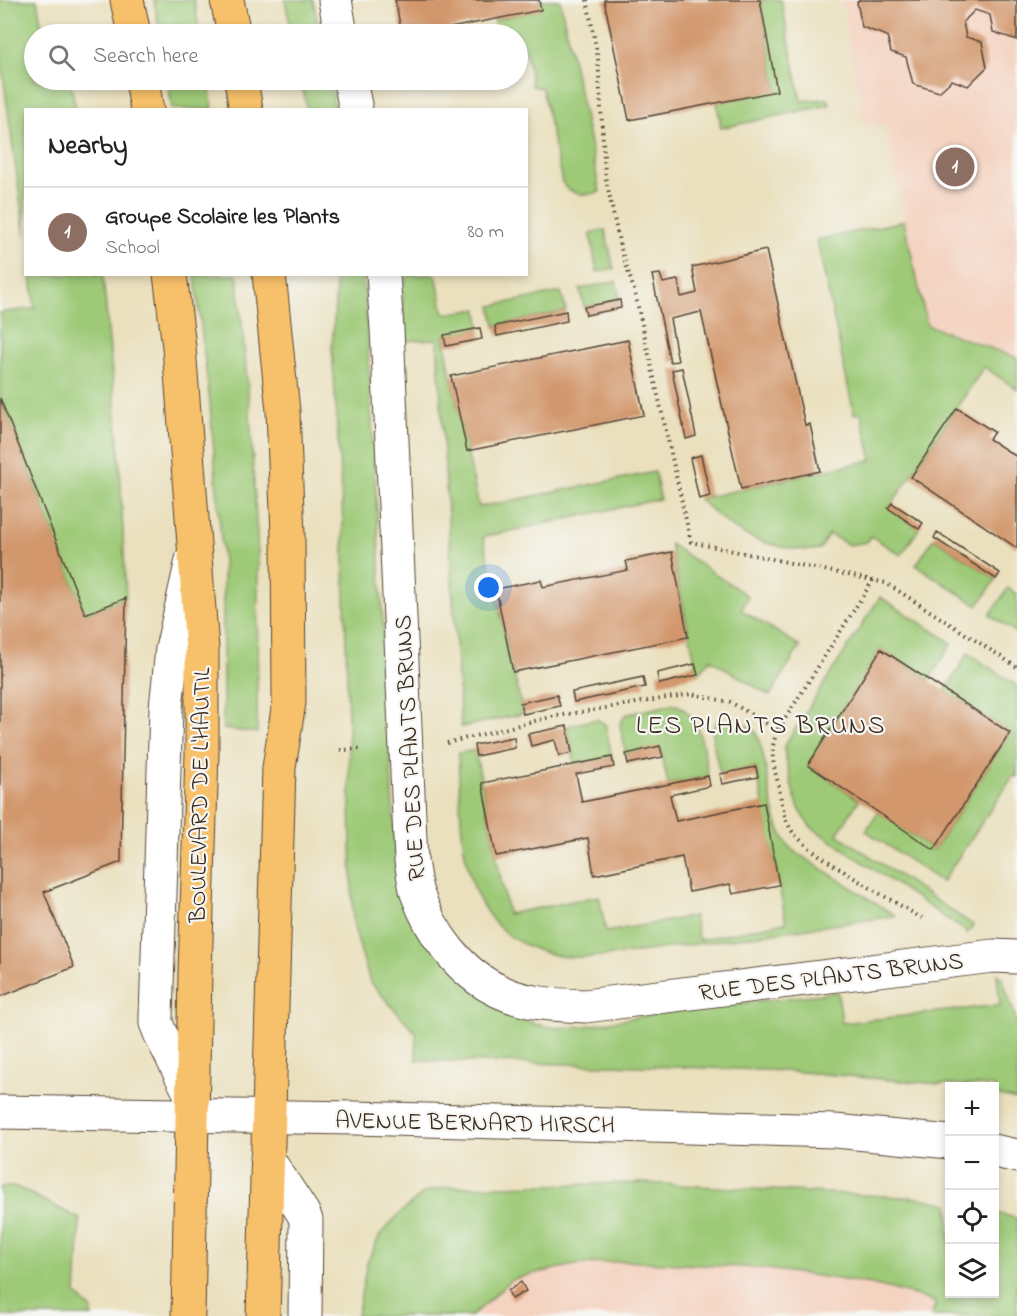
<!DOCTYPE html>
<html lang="en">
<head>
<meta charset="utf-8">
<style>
	body { margin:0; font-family:"Indie Flower",sans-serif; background:#f2f2f2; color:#222 }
	.controls { position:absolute; right:18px; bottom:18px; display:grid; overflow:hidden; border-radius:0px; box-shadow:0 3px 9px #0003 }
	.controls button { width:54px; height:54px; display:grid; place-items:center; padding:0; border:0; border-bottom:2px solid #e0e0e0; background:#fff; color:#222; font:30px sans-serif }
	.you { position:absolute; left:489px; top:588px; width:21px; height:21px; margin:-15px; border:4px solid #fff; border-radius:50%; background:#1a73e8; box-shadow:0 0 0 9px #1a73e833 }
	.badge { display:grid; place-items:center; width:39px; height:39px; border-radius:50%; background:#db2777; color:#fff; font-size:20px; font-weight:700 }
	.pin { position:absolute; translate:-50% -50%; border:3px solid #fff; box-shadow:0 2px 6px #0006 }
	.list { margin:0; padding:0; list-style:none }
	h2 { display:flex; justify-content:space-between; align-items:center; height:78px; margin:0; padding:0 24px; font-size:26px }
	h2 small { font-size:20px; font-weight:400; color:#767676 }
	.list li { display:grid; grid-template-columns:39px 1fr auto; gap:18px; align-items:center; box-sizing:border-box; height:90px; padding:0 24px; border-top:2px solid #e0e0e0 }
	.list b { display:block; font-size:22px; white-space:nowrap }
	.list p { margin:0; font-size:20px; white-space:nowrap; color:#767676 }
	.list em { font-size:20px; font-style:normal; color:#767676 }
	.icon { flex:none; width:33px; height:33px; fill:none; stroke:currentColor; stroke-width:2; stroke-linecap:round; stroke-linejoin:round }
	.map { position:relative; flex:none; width:1017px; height:1316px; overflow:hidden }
	.search { position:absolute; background:#fff; box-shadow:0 3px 9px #0003; left:24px; top:24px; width:504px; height:66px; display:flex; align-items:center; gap:15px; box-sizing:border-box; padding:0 21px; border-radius:33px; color:#767676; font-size:22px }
	.panel { position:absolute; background:#fff; box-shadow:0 3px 9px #0003; left:24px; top:108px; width:504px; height:168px; border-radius:0px }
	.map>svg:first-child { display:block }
	.built { fill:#f4d3c1 }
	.green { fill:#9eca78; stroke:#6c7a4b; stroke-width:1.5 }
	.building { fill:#d2976c }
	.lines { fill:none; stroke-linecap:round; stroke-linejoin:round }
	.minor-casing { stroke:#554536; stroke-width:35 }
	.major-casing { stroke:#554536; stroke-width:35 }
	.path { stroke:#554536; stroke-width:4; stroke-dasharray:1.5 4.5; stroke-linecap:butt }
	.minor { stroke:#fff; stroke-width:33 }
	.major { stroke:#f7c06b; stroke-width:33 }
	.labels { text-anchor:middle; stroke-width:4.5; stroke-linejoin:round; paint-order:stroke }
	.street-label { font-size:24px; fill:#3b2a1e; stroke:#f6f6f2 }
	.neighbourhood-label { font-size:26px; letter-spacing:1.5px; fill:#3b2a1e; stroke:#f6f6f2 }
</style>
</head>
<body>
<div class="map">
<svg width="1017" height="1316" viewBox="0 0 1017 1316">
	<rect width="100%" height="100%" fill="#f6f6f2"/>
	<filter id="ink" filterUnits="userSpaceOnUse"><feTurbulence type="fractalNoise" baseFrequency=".0167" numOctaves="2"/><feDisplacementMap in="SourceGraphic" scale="12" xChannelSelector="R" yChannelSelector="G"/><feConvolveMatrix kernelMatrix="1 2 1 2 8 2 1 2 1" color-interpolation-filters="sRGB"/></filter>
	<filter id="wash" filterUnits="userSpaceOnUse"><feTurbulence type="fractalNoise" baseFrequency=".008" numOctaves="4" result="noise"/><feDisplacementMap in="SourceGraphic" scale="24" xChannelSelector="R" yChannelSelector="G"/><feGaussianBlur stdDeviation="1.35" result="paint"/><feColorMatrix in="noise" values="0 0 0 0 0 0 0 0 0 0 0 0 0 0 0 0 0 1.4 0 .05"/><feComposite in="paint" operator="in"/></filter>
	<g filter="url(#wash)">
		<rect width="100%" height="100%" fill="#eae0bd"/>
		<path class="built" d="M 842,0 L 1017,0 L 1017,358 L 927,325 L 885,124 L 864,126 Z
			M 593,1233 L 950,1294 L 994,1294 L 1013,1316 L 439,1316 Z"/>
		<path class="green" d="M 0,0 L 37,0 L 43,34 L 34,34 L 34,80 L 52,80 L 53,85 L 70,81 L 76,109 L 26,110 L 25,236 L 0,52 Z
			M 154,0 L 194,0 L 200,34 L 160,34 Z
			M 285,0 L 313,0 L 320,34 L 292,34 Z
			M 539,0 L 560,0 L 600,192 C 584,196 572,196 562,182 L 542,88 L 532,86 L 525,47 L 518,48 L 518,34 L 497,34 L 494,20 L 540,10 Z
			M 760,0 L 781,0 L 801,101 L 828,99 L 830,105 L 721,128 L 717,103 L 777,90 Z
			M 168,80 L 208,80 L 213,109 L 172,109 Z
			M 301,80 L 329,80 L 335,109 L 307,109 Z
			M 904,221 L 927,325 L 1017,358 L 1017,389 L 984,367 L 889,508 L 919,529 L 901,555 L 871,536 L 867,542 L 849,545 L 829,534 L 820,549 C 806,551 796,550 783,547 C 743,539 728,526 699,499 L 872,460 L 861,413 L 854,414 L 817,240 Z
			M 605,230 L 614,269 L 597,272 L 590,233 Z
			M 31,275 L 102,274 L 103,277 L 119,448 L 126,598 L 85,614 L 0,397 L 0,313 L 35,308 Z
			M 195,275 L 237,275 L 238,281 L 250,413 L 258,554 L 257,733 L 223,729 L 223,563 L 210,404 Z
			M 334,275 L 362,275 L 365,295 L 396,860 L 505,1011 L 534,1024 L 555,1028 L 586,1026 L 666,1012 L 838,992 L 842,1023 L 1000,1005 L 997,974 L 1002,978 L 1017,1022 L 1017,1100 L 995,1095 L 994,1086 C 925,1086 855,1075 785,1071 C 662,1065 539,1064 416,1060 L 416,1033 L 370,982 L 353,924 L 343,521 L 332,347 L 336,289 Z
			M 408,275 L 436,275 L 444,314 L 478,309 L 480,328 L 444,336 L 451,376 L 479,507 L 655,472 L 660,499 L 483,537 L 523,714 L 461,727 L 437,339 L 403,341 L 403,285 Z
			M 616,281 L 620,300 L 584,307 L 580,289 Z
			M 561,292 L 566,311 L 495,326 L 491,306 Z
			M 934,538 L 996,579 L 978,606 L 916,565 Z
			M 670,544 L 748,596 L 741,610 L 800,646 L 770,696 L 710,659 L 698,675 Z
			M 1008,588 L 1017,594 L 1017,633 L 990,615 Z
			M 880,597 L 952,643 L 929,680 L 881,649 L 808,765 L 859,800 L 837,834 L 973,925 L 968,933 L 811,827 C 793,807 790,776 784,750 L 786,743 Z
			M 968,653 L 1017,686 L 1017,777 L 1013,776 L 942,882 L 866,831 L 878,812 L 934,850 L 1010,733 L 945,691 Z
			M 673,704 C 703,713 703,751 708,776 L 668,784 L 660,747 L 626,754 L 620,725 L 625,715 Z
			M 596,719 L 605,724 L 612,757 L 575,765 L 567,726 Z
			M 717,721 L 748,726 L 755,731 C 772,766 765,819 792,850 L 896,916 L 617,955 C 602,956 585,958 571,957 C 558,957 546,953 535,949 C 454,920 462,823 458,753 L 475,750 L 508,914 L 599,896 L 606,932 L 694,916 L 699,940 L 786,922 L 756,767 L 720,774 C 718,760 707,733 717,721 Z
			M 644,1183 L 921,1198 L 949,1204 L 950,1294 L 994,1294 L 995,1213 L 1017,1218 L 1017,1316 L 931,1316 L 936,1303 L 915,1295 L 872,1284 L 761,1268 L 623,1261 L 575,1265 L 532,1274 L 511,1280 L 472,1316 L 357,1316 L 367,1263 L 380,1235 L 398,1215 L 425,1192 L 448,1187 Z
			M 0,1187 L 17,1187 L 80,1219 L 76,1294 L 92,1310 L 92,1316 L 0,1316 Z"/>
		<g id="blocks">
			<path class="building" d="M 395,0 L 539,0 L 541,10 L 420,34 L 402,34 Z
				M 604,0 L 760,0 L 777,91 L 629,120 Z
				M 860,0 L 1017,0 L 1017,40 L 993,32 L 990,15 L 975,10 L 963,22 L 966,37 L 982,42 L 987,67 L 968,86 L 952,80 L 939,92 L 913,84 L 906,57 L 891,52 L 887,36 L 862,27 L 857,2 Z
				M 766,250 L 805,425 L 810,424 L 820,471 L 741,489 L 701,312 L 670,319 L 678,361 L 670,362 L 652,275 L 660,274 L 663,283 L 678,280 L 681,297 L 697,293 L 692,267 Z
				M 620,300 L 621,308 L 586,315 L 584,307 Z
				M 566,311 L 567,321 L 497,336 L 495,326 Z
				M 480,328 L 482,339 L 446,346 L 444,335 Z
				M 628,340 L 644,415 L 467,451 L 451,376 Z
				M 682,368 L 696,436 L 686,439 L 672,370 Z
				M 0,398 L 85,614 L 126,598 L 121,862 L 44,892 L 74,967 L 0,997 Z
				M 957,408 L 994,432 L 989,439 L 1017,457 L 1017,548 L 911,477 Z
				M 701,455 L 710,496 L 699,499 L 690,458 Z
				M 892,503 L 923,523 L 919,529 L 888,508 Z
				M 937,532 L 1000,573 L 996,579 L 934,538 Z
				M 672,552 L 688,637 L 513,672 L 496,589 L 541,580 L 543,587 L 628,570 L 626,561 Z
				M 881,649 L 1010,733 L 934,850 L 808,765 Z
				M 695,664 L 698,675 L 659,684 L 657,673 Z
				M 643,677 L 645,687 L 574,702 L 572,692 Z
				M 557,695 L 560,706 L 523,714 L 520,703 Z
				M 567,726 L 572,753 L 559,756 L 555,740 L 531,746 L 528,734 Z
				M 514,737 L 515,748 L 476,756 L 474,745 Z
				M 660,746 L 663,757 L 628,764 L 626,754 Z
				M 612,757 L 614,767 L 576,774 L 582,802 L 708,776 L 710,786 L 670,795 L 676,821 L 764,803 L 779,885 L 733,894 L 730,884 L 689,892 L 682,857 L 594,875 L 588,838 L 496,856 L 482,783 Z
				M 756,767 L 758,777 L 722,784 L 720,774 Z
				M 521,1282 L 526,1291 L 512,1299 L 508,1291 Z"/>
		</g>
	</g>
	<g filter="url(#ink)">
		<use href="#blocks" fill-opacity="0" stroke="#554536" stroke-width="1.5"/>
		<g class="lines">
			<g class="minor-casing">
				<path id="minor" d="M 335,0 L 341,34
					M 350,80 L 356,110
					M 383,274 L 387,329 L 411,861 C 413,871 414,883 417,893 C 431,933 460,973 499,991 C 525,1004 556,1005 585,1006 L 993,956 L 1017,957
					M 192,1097 L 160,1033 L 156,1023 L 156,1017 L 166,708 L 172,649 L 192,560
					M 0,1112 L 355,1118 L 835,1131 L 950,1142
					M 994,1151 L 1017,1156
					M 267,1158 L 303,1213 L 306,1220 L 305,1316"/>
			</g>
			<g class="major-casing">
				<path id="major" d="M 127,0 L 134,34
					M 227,0 L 234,34
					M 142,80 L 147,110
					M 241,80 L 246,110
					M 170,274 L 179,347 L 202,649 L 202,753 L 195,973 L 188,1316
					M 263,1316 L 279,768 L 289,702 L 288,535 L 283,411 L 269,274"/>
			</g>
			<path class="path" d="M 587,0 L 598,58 L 605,174 L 620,246 L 635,293 L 691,542 L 886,583 L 1017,667
				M 873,580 L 778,730 C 769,749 773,764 778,783 C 781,798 783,814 790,828 C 803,852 897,903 925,920
				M 447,743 L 551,717 L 691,694 L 730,702 L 778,730
				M 340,750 L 362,749"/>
			<use href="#minor" class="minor"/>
			<use href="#major" class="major"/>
		</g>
	</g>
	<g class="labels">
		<g class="street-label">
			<text transform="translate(409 748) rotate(-93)" y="8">RUE DES PLANTS BRUNS</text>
			<text transform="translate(199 795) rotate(-89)" y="8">BOULEVARD DE L'HAUTIL</text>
			<text transform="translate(831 976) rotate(-7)" y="8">RUE DES PLANTS BRUNS</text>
			<text transform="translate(475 1122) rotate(1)" y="8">AVENUE BERNARD HIRSCH</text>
		</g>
		<g class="neighbourhood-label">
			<text x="761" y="733">LES PLANTS BRUNS</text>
		</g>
	</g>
</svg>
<div class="controls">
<button>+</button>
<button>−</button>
<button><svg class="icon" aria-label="locate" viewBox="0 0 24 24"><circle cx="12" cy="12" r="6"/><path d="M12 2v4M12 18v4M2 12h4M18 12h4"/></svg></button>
<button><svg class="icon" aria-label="layers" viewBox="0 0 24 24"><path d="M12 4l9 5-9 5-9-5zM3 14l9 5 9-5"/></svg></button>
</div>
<div class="you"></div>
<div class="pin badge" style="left:955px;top:167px;background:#8d6e63">1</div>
<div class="search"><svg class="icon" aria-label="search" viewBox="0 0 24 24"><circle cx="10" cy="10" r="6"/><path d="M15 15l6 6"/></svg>Search here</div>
<section class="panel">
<h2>Nearby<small></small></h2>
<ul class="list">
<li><span class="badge" style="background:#8d6e63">1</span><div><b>Groupe Scolaire les Plants</b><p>School</p></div><em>80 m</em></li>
</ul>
</section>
</div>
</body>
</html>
